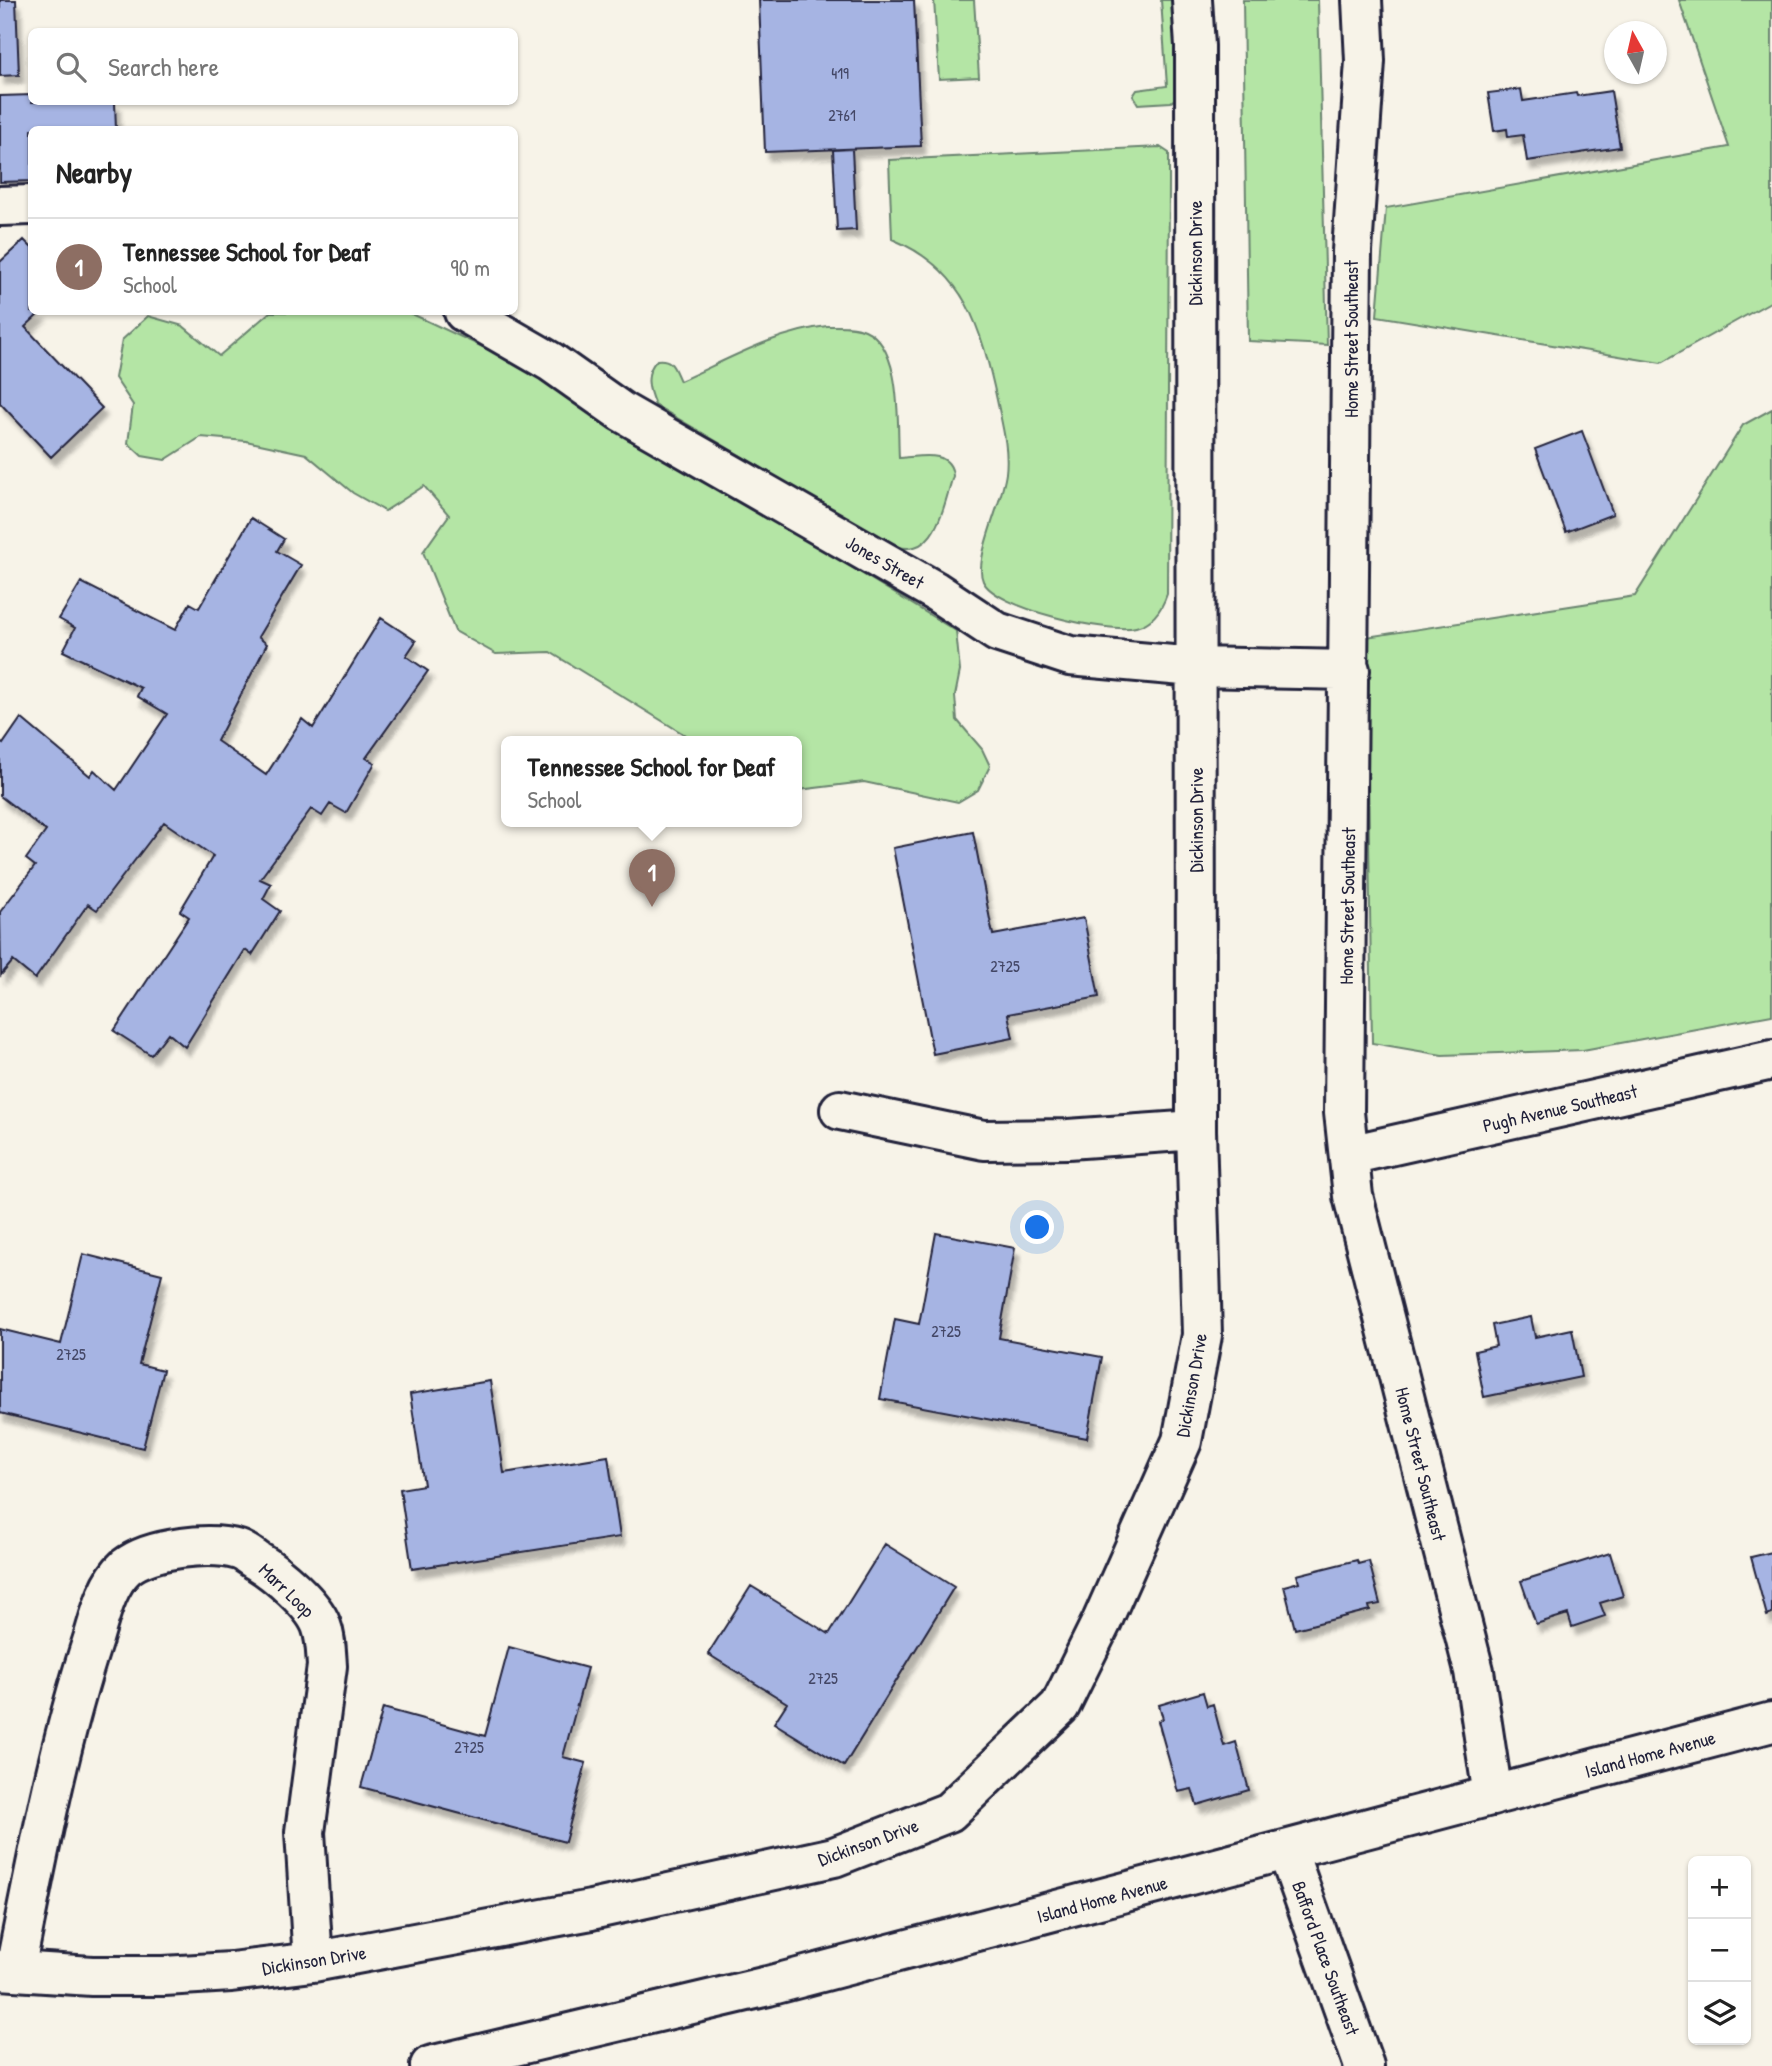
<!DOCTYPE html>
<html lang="en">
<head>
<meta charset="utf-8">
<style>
	body { margin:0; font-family:"Patrick Hand",sans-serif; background:#f6f6f6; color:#222 }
	.controls { position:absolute; right:21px; bottom:21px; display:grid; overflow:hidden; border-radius:10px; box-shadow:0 2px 5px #0004 }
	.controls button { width:63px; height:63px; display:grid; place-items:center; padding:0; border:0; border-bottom:2px solid #e0e0e0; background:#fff; color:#222; font:35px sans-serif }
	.compass { position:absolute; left:1604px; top:21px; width:63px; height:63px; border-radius:50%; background:#fff; box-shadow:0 2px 5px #0004; rotate:352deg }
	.you { position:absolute; left:1038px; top:1228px; width:24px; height:24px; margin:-18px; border:5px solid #fff; border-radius:50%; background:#1a73e8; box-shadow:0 0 0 10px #1a73e833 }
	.badge { display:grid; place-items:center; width:46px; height:46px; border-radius:50%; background:#d1495b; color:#fff; font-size:23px; font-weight:700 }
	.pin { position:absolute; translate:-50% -58px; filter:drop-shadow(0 2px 4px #0008) }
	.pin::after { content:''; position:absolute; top:37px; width:24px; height:21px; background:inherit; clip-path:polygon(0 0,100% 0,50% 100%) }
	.popup { position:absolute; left:501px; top:736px; width:301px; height:91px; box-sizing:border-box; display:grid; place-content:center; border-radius:10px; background:#fff; filter:drop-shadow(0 2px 5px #0005); font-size:23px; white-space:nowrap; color:#767676 }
	.popup b { font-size:26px; color:#222 }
	.popup::after { content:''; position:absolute; left:50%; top:100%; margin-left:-14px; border:14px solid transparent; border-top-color:#fff }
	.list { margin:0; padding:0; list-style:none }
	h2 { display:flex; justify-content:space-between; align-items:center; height:91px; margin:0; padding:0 28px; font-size:30px }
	h2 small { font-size:23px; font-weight:400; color:#767676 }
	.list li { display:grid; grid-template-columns:46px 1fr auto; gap:21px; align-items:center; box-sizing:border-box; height:98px; padding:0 28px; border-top:2px solid #e0e0e0 }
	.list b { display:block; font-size:26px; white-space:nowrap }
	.list p { margin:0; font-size:23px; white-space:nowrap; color:#767676 }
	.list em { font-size:23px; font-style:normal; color:#767676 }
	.icon { flex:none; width:38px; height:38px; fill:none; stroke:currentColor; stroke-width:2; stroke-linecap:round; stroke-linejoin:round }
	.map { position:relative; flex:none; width:1772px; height:2066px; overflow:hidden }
	.search { position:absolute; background:#fff; box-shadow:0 2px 5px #0004; left:28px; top:28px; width:490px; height:77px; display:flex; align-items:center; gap:18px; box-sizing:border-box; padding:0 24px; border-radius:10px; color:#767676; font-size:26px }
	.panel { position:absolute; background:#fff; box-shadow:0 2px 5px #0004; left:28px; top:126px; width:490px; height:189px; border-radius:10px }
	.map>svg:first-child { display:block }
	.green { fill:#b4e5a5; stroke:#6b8470; stroke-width:2 }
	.building { fill:#a6b4e3; stroke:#22223b; stroke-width:2; filter:url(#shadow) }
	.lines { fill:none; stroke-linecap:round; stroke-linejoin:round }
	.minor-casing { stroke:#22223b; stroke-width:44 }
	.minor { stroke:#f7f3e8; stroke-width:38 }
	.labels { text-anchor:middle; stroke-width:5; stroke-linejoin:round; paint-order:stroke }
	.number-label { font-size:16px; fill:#434665 }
	.street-label { font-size:19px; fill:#22223b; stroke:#f7f3e8 }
</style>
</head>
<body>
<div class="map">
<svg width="1772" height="2066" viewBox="0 0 1772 2066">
	<defs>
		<filter id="shadow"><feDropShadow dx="4.5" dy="8" stdDeviation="2" flood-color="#0004"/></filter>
	</defs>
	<rect width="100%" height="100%" fill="#f7f3e8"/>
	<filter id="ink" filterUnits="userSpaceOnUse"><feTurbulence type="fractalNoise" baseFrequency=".0143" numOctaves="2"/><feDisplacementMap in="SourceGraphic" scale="14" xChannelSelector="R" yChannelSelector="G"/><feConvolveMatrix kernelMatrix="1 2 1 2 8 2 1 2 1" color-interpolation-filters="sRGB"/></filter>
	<g filter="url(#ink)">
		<path class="green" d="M 934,0 L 974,0 L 979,77 L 939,79 Z
			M 1161,0 L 1175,0 L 1177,97 L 1171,102 L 1138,104 L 1133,96 L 1137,90 L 1167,86 Z
			M 1243,0 L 1318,0 L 1327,345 L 1248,341 Z
			M 1679,0 L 1772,0 L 1772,301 L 1661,363 L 1377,316 L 1386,208 L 1729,147 Z
			M 1160,147 L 1169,153 L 1169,183 L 1167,594 C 1162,609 1153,623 1136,627 C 1108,634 995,608 983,581 C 973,560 1003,501 1006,473 C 1009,449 1002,424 997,400 C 981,328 966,270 892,239 L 889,160 Z
			M 270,312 L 408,312 L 517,363 L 956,631 L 960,671 L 955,696 L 957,720 L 982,749 L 990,766 L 978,790 L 958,802 L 864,782 L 798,790 L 797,741 L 695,741 L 550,652 L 496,654 L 455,631 L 423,552 L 449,515 L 424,486 L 385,511 L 353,493 L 306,454 L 246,441 L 201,437 L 165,460 L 142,456 L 128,443 L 133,405 L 115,378 L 122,340 L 148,316 L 183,326 L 219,356 Z
			M 827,326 C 839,326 854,325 865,330 C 903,347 897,423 899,458 C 919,457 951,448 953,476 C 943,507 935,564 890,544 L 655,405 C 648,389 644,373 657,360 C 673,358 674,369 680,381 C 727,360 775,332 827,326 Z
			M 1772,409 L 1772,1015 L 1583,1050 L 1442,1055 L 1372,1043 L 1366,637 L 1635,596 L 1743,425 Z"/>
		<path class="building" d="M 0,0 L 16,0 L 19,75 L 0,76 Z
			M 759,0 L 914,0 L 921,146 L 765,152 Z
			M 1521,89 L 1523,101 L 1576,93 L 1577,96 L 1611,91 L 1620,147 L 1527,161 L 1523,135 L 1508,137 L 1507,129 L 1494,131 L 1488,93 Z
			M 32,95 L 32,102 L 115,102 L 116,130 L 32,130 L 32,181 L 0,182 L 0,96 Z
			M 852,149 L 856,230 L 837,231 L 833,150 Z
			M 24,240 L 32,248 L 32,312 L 41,312 L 25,327 L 102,408 L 51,457 L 0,403 L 0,262 Z
			M 1582,431 L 1613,514 L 1566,532 L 1535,449 Z
			M 251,518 L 284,539 L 277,551 L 301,565 L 258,637 L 267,644 L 217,741 L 266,775 L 302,719 L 313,728 L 381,618 L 416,641 L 406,656 L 428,671 L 366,758 L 375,763 L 346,813 L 330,804 L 322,816 L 311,809 L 260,879 L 271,884 L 263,899 L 280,911 L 252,955 L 245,950 L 185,1047 L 168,1033 L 151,1055 L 114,1031 L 189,917 L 180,911 L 213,856 L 164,822 L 97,910 L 88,904 L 35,979 L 13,961 L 1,975 L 0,912 L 35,866 L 26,859 L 46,831 L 0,796 L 0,742 L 3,744 L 21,718 L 90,776 L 94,770 L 116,790 L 167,714 L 137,696 L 141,688 L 63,651 L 75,628 L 59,619 L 81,582 L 175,630 L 190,603 L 199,608 Z
			M 973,832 L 993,935 L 1084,918 L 1099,997 L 1008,1014 L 1013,1038 L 933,1054 L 893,848 Z
			M 936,1233 L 1015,1248 L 999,1338 L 1102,1357 L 1087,1438 L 880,1399 L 895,1319 L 919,1324 Z
			M 83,1254 L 162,1274 L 139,1364 L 163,1370 L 143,1448 L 0,1413 L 0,1329 L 61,1344 Z
			M 1531,1317 L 1535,1337 L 1572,1329 L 1581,1377 L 1484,1397 L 1475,1351 L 1496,1346 L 1492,1325 Z
			M 490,1381 L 504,1473 L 608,1456 L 620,1537 L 412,1569 L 400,1489 L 424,1485 L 410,1394 Z
			M 885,1544 L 954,1587 L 844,1766 L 774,1723 L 787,1703 L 708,1654 L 751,1586 L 829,1634 Z
			M 1772,1552 L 1772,1614 L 1767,1616 L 1751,1557 Z
			M 1610,1553 L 1623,1596 L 1600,1603 L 1605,1616 L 1572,1627 L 1568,1614 L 1536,1624 L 1521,1581 Z
			M 1357,1560 L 1358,1564 L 1369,1561 L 1380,1604 L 1369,1606 L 1370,1610 L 1295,1629 L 1284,1586 L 1299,1582 L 1297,1575 Z
			M 509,1647 L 587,1668 L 563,1757 L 586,1763 L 565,1842 L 361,1787 L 383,1708 L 485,1736 Z
			M 1203,1692 L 1207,1706 L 1213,1704 L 1224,1746 L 1236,1742 L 1249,1790 L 1197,1805 L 1192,1789 L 1178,1792 L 1158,1721 L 1163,1719 L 1159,1705 Z"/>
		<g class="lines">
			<g class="minor-casing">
				<path id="minor" d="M 1362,0 L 1365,61 L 1352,251 L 1344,1112 L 1353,1196 L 1474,1671 L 1493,1796
					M 0,206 L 32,205
					M 464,312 L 551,362 L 622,412 L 935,591 L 997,632 L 1070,656 L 1195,667 L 1350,670
					M 840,1110 L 984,1140 L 1068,1139 L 1196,1130
					M 1349,1155 L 1772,1060
					M 1287,1850 L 1364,2066
					M 0,1970 L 92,1976 L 164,1976 L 231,1972 L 313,1962 L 591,1910 L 834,1857 L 949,1812 L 1060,1706 L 1102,1621 L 1182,1441 L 1202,1335 L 1196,1130 L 1195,46 L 1192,0
					M 15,1970 C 37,1859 58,1746 93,1639 C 100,1616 107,1584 126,1567 C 150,1548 210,1541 239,1550 C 245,1552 252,1558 257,1561 C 277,1573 313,1604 321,1625 C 326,1638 326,1652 327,1666 L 305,1832 L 313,1962
					M 430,2066 L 768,1986 L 1772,1722"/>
			</g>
			<use href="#minor" class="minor"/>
		</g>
	</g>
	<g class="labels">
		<g class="number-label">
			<text x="840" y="79">419</text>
			<text x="842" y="121">2761</text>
			<text x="1005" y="972">2725</text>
			<text x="946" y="1337">2725</text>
			<text x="71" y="1360">2725</text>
			<text x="823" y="1684">2725</text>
			<text x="469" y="1753">2725</text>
		</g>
		<g class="street-label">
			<text transform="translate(1195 253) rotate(-90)" y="7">Dickinson Drive</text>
			<text transform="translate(1351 339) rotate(-90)" y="7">Home Street Southeast</text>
			<text transform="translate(885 562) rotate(30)" y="7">Jones Street</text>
			<text transform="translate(1196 820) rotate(-90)" y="7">Dickinson Drive</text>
			<text transform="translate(1347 906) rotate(-89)" y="7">Home Street Southeast</text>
			<text transform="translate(1560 1108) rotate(-13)" y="7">Pugh Avenue Southeast</text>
			<text transform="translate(1191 1385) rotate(-80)" y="7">Dickinson Drive</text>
			<text transform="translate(1421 1464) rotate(76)" y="7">Home Street Southeast</text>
			<text transform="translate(287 1590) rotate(44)" y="7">Marr Loop</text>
			<text transform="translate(1650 1754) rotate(-15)" y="7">Island Home Avenue</text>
			<text transform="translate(868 1842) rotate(-20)" y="7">Dickinson Drive</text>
			<text transform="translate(1102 1899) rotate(-15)" y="7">Island Home Avenue</text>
			<text transform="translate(1326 1958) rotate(70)" y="7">Bafford Place Southeast</text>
			<text transform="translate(314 1960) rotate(-9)" y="7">Dickinson Drive</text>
		</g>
	</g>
</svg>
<div class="controls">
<button>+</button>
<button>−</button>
<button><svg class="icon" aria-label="layers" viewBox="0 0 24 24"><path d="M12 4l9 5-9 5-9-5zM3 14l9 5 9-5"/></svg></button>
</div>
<svg class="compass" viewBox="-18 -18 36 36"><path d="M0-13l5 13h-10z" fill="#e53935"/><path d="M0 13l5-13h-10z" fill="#767676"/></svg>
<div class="you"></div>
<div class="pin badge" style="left:652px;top:907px;background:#8d6e63">1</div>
<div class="popup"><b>Tennessee School for Deaf</b>School</div>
<div class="search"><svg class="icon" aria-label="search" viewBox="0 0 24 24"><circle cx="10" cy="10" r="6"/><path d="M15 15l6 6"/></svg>Search here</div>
<section class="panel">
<h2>Nearby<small></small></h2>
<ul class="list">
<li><span class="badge" style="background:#8d6e63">1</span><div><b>Tennessee School for Deaf</b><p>School</p></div><em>90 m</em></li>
</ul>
</section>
</div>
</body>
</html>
